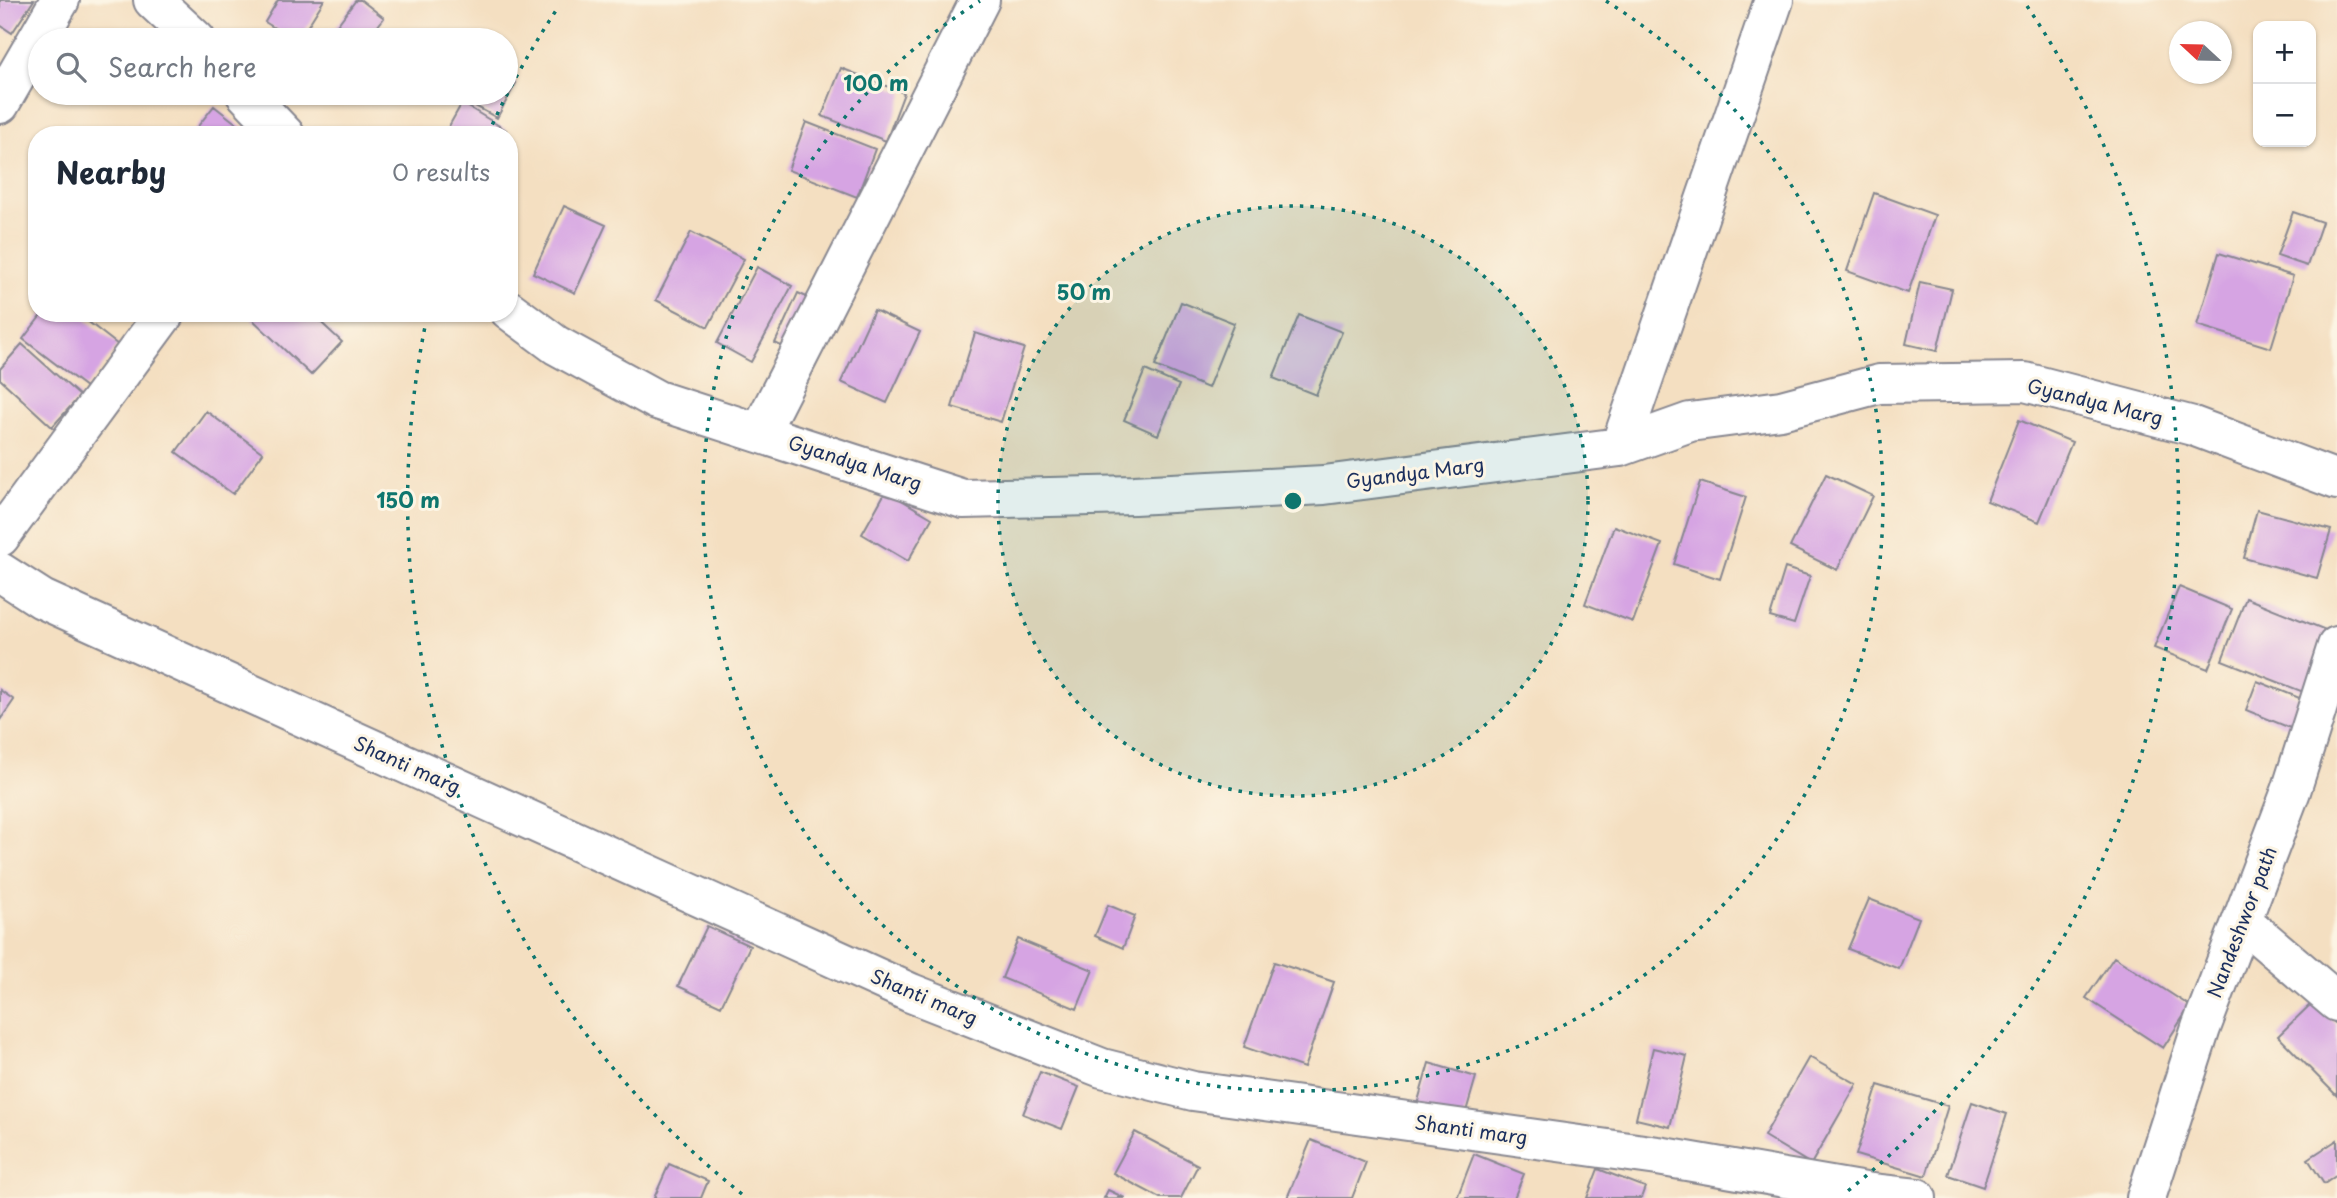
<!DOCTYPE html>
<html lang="en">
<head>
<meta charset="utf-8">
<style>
	body { margin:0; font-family:"Playpen Sans",sans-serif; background:#f2f2f3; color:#1f2937 }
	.controls { position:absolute; right:21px; top:21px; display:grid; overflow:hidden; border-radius:14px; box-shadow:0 2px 5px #0004 }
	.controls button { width:63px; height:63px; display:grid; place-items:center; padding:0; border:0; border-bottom:2px solid #e0e1e3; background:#fff; color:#1f2937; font:35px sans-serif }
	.compass { position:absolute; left:2169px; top:21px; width:63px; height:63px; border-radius:50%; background:#fff; box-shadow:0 2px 5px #0004; rotate:292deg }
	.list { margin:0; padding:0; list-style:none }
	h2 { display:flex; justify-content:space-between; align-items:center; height:91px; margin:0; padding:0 28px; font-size:30px }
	h2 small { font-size:23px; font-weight:400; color:#747a83 }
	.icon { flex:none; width:38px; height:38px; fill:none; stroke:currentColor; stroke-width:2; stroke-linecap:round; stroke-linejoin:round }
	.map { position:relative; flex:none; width:2337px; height:1198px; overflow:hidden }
	.search { position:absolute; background:#fff; box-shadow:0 2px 5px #0004; left:28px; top:28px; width:490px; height:77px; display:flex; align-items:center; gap:18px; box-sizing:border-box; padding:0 24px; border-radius:38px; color:#747a83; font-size:26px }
	.panel { position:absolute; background:#fff; box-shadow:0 2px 5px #0004; left:28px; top:126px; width:490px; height:196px; border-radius:28px }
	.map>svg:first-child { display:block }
	.building { fill:#d6a4e3 }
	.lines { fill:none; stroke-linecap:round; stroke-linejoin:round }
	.minor-casing { stroke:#888790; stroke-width:42 }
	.minor { stroke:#fff; stroke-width:38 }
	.ring { fill:none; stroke:#0f766e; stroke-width:3.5; stroke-dasharray:3.5 7 }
	.labels { text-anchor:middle; stroke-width:6; stroke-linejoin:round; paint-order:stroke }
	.street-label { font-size:19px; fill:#1b2f5e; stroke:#fcf5e5 }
	.centre { fill:#0f766e; stroke:#fcf5e5; stroke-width:3.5 }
	.ring-label { font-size:21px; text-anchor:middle; font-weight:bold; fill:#0f766e; stroke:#fcf5e5; stroke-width:6; stroke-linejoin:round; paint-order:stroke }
</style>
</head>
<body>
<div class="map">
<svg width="2337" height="1198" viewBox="0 0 2337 1198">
	<rect width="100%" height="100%" fill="#fcf5e5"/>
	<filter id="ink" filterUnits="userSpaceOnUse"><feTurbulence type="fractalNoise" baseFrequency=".0143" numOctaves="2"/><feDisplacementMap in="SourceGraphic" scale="14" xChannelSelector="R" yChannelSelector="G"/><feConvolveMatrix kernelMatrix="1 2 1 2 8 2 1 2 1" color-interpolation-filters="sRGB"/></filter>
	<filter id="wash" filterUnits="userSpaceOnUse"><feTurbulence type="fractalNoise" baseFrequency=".00686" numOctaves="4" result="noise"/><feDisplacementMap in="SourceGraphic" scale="28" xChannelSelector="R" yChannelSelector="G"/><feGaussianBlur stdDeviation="1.57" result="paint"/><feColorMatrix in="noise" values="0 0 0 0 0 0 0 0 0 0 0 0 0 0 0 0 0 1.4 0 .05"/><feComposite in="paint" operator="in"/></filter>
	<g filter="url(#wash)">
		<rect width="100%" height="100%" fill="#f4dfc1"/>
		<g id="blocks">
			<path class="building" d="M 0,0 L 34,0 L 12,33 L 0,25 Z
				M 278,0 L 324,0 L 299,40 L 294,40 L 265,22 Z
				M 356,0 L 361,0 L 384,18 L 367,40 L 326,40 Z
				M 841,68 L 904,93 L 886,141 L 822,116 Z
				M 506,77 L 516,83 L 497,118 L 466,101 L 470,93 L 506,93 Z
				M 462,103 L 506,130 L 503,135 L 444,135 Z
				M 214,106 L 251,135 L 191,135 Z
				M 806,122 L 875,149 L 857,197 L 788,170 Z
				M 1874,193 L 1935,215 L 1908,293 L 1847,271 Z
				M 564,206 L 606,225 L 575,293 L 533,273 Z
				M 2293,212 L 2322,222 L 2307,266 L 2277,256 Z
				M 691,232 L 744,259 L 708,327 L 656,300 Z
				M 2219,253 L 2293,276 L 2271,348 L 2197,325 Z
				M 757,267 L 792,286 L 751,362 L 717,343 Z
				M 1920,282 L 1952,289 L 1937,351 L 1906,344 Z
				M 798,293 L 815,301 L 791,351 L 775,343 Z
				M 1181,302 L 1234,323 L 1208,388 L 1155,366 Z
				M 874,310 L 920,332 L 887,403 L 841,382 Z
				M 43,313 L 77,313 L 118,345 L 86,387 L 23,339 Z
				M 257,313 L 311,313 L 342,342 L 311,375 L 252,319 Z
				M 1299,315 L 1342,332 L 1316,395 L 1273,378 Z
				M 975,333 L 1024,348 L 1001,422 L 952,407 Z
				M 22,344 L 80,396 L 52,427 L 0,379 L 0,369 Z
				M 1145,370 L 1179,385 L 1158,435 L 1124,420 Z
				M 206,411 L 263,453 L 233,494 L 176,452 Z
				M 2019,420 L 2072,442 L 2039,522 L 1987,501 Z
				M 1826,474 L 1873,496 L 1837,570 L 1790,547 Z
				M 1700,482 L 1746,497 L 1720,579 L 1674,564 Z
				M 886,491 L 932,518 L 908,561 L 862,534 Z
				M 2257,510 L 2331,530 L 2317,578 L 2244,558 Z
				M 1614,526 L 1662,544 L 1633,622 L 1585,604 Z
				M 1785,568 L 1810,576 L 1794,624 L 1770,617 Z
				M 2179,587 L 2232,609 L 2208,669 L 2154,648 Z
				M 2246,598 L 2336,634 L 2311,695 L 2222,660 Z
				M 2257,681 L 2307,701 L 2295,730 L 2246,710 Z
				M 0,690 L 14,700 L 0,720 Z
				M 1869,899 L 1919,918 L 1899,969 L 1848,949 Z
				M 1108,905 L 1135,916 L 1123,948 L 1095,936 Z
				M 707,926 L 750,946 L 721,1006 L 678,986 Z
				M 1018,939 L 1093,970 L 1077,1009 L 1002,978 Z
				M 2114,957 L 2190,1006 L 2163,1048 L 2086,998 Z
				M 1274,962 L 1334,982 L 1304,1068 L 1244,1047 Z
				M 2314,1001 L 2337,1025 L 2337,1096 L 2278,1036 Z
				M 1653,1048 L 1687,1056 L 1670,1127 L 1636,1119 Z
				M 1809,1057 L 1857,1084 L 1811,1164 L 1764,1136 Z
				M 1429,1063 L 1476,1077 L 1463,1122 L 1416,1108 Z
				M 1040,1072 L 1079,1087 L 1062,1129 L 1023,1114 Z
				M 1878,1085 L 1948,1106 L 1926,1176 L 1856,1155 Z
				M 1972,1102 L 2007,1114 L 1983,1187 L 1948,1175 Z
				M 1135,1132 L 1198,1165 L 1181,1198 L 1160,1198 L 1113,1173 Z
				M 1311,1140 L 1366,1162 L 1352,1198 L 1287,1198 Z
				M 2337,1140 L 2337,1175 L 2324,1184 L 2308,1159 Z
				M 1474,1154 L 1524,1174 L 1514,1198 L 1457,1198 Z
				M 669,1164 L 708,1181 L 701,1198 L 654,1198 Z
				M 1598,1169 L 1645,1187 L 1641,1198 L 1587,1198 Z
				M 1108,1190 L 1125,1198 L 1104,1198 Z"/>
		</g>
	</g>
	<g filter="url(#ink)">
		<use href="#blocks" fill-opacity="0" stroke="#888790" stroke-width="2"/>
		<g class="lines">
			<g class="minor-casing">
				<path id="minor" d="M 153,0 L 196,40
					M 245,93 L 285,135
					M 0,104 L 60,0
					M 509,310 L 556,345 L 657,400 L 963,499 L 1134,495 L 1324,485 L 1620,447 L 1690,422 L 1781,410 L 1879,384 L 2025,382 L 2193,426 L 2337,480
					M 760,432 L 980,0
					M 1620,447 L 1774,0
					M 0,537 L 165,313
					M 0,572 L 42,599 L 911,993 L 1102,1068 L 1193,1091 L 1658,1156 L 1871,1193 L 1917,1198
					M 2242,921 L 2337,1002
					M 2146,1198 L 2201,1028 L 2291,791 L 2337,646"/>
			</g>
			<use href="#minor" class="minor"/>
		</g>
	</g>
	<circle cx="1293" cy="501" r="295" fill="#0f766e" fill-opacity=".12"/>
	<g class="ring">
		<circle cx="1293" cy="501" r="295"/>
		<path d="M1606 1A590 590 0 1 1 980 1"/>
		<path d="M742 1194A885 885 0 0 1 427 317M488 134A885 885 0 0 1 559 6M2027 6A885 885 0 0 1 1844 1194"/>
	</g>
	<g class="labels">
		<g class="street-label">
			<text transform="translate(2095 402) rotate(14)" y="7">Gyandya Marg</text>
			<text transform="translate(855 463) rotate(18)" y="7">Gyandya Marg</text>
			<text transform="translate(1415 473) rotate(-7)" y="7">Gyandya Marg</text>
			<text transform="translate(407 765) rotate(24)" y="7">Shanti marg</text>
			<text transform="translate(2242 922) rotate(-69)" y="7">Nandeshwor path</text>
			<text transform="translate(924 997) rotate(23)" y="7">Shanti marg</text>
			<text transform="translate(1471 1130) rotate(8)" y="7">Shanti marg</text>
		</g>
	</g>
	<circle cx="1293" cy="501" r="10" class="centre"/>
	<g class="ring-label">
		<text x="876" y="91">100 m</text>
		<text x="1084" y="300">50 m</text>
		<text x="408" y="508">150 m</text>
	</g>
</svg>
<div class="controls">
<button>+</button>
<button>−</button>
</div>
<svg class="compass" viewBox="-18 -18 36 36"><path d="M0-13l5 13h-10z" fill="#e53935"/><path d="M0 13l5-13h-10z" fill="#747a83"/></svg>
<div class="search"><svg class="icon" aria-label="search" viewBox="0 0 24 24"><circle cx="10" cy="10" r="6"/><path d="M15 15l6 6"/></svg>Search here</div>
<section class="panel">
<h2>Nearby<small>0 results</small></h2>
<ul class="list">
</ul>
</section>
</div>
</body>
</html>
